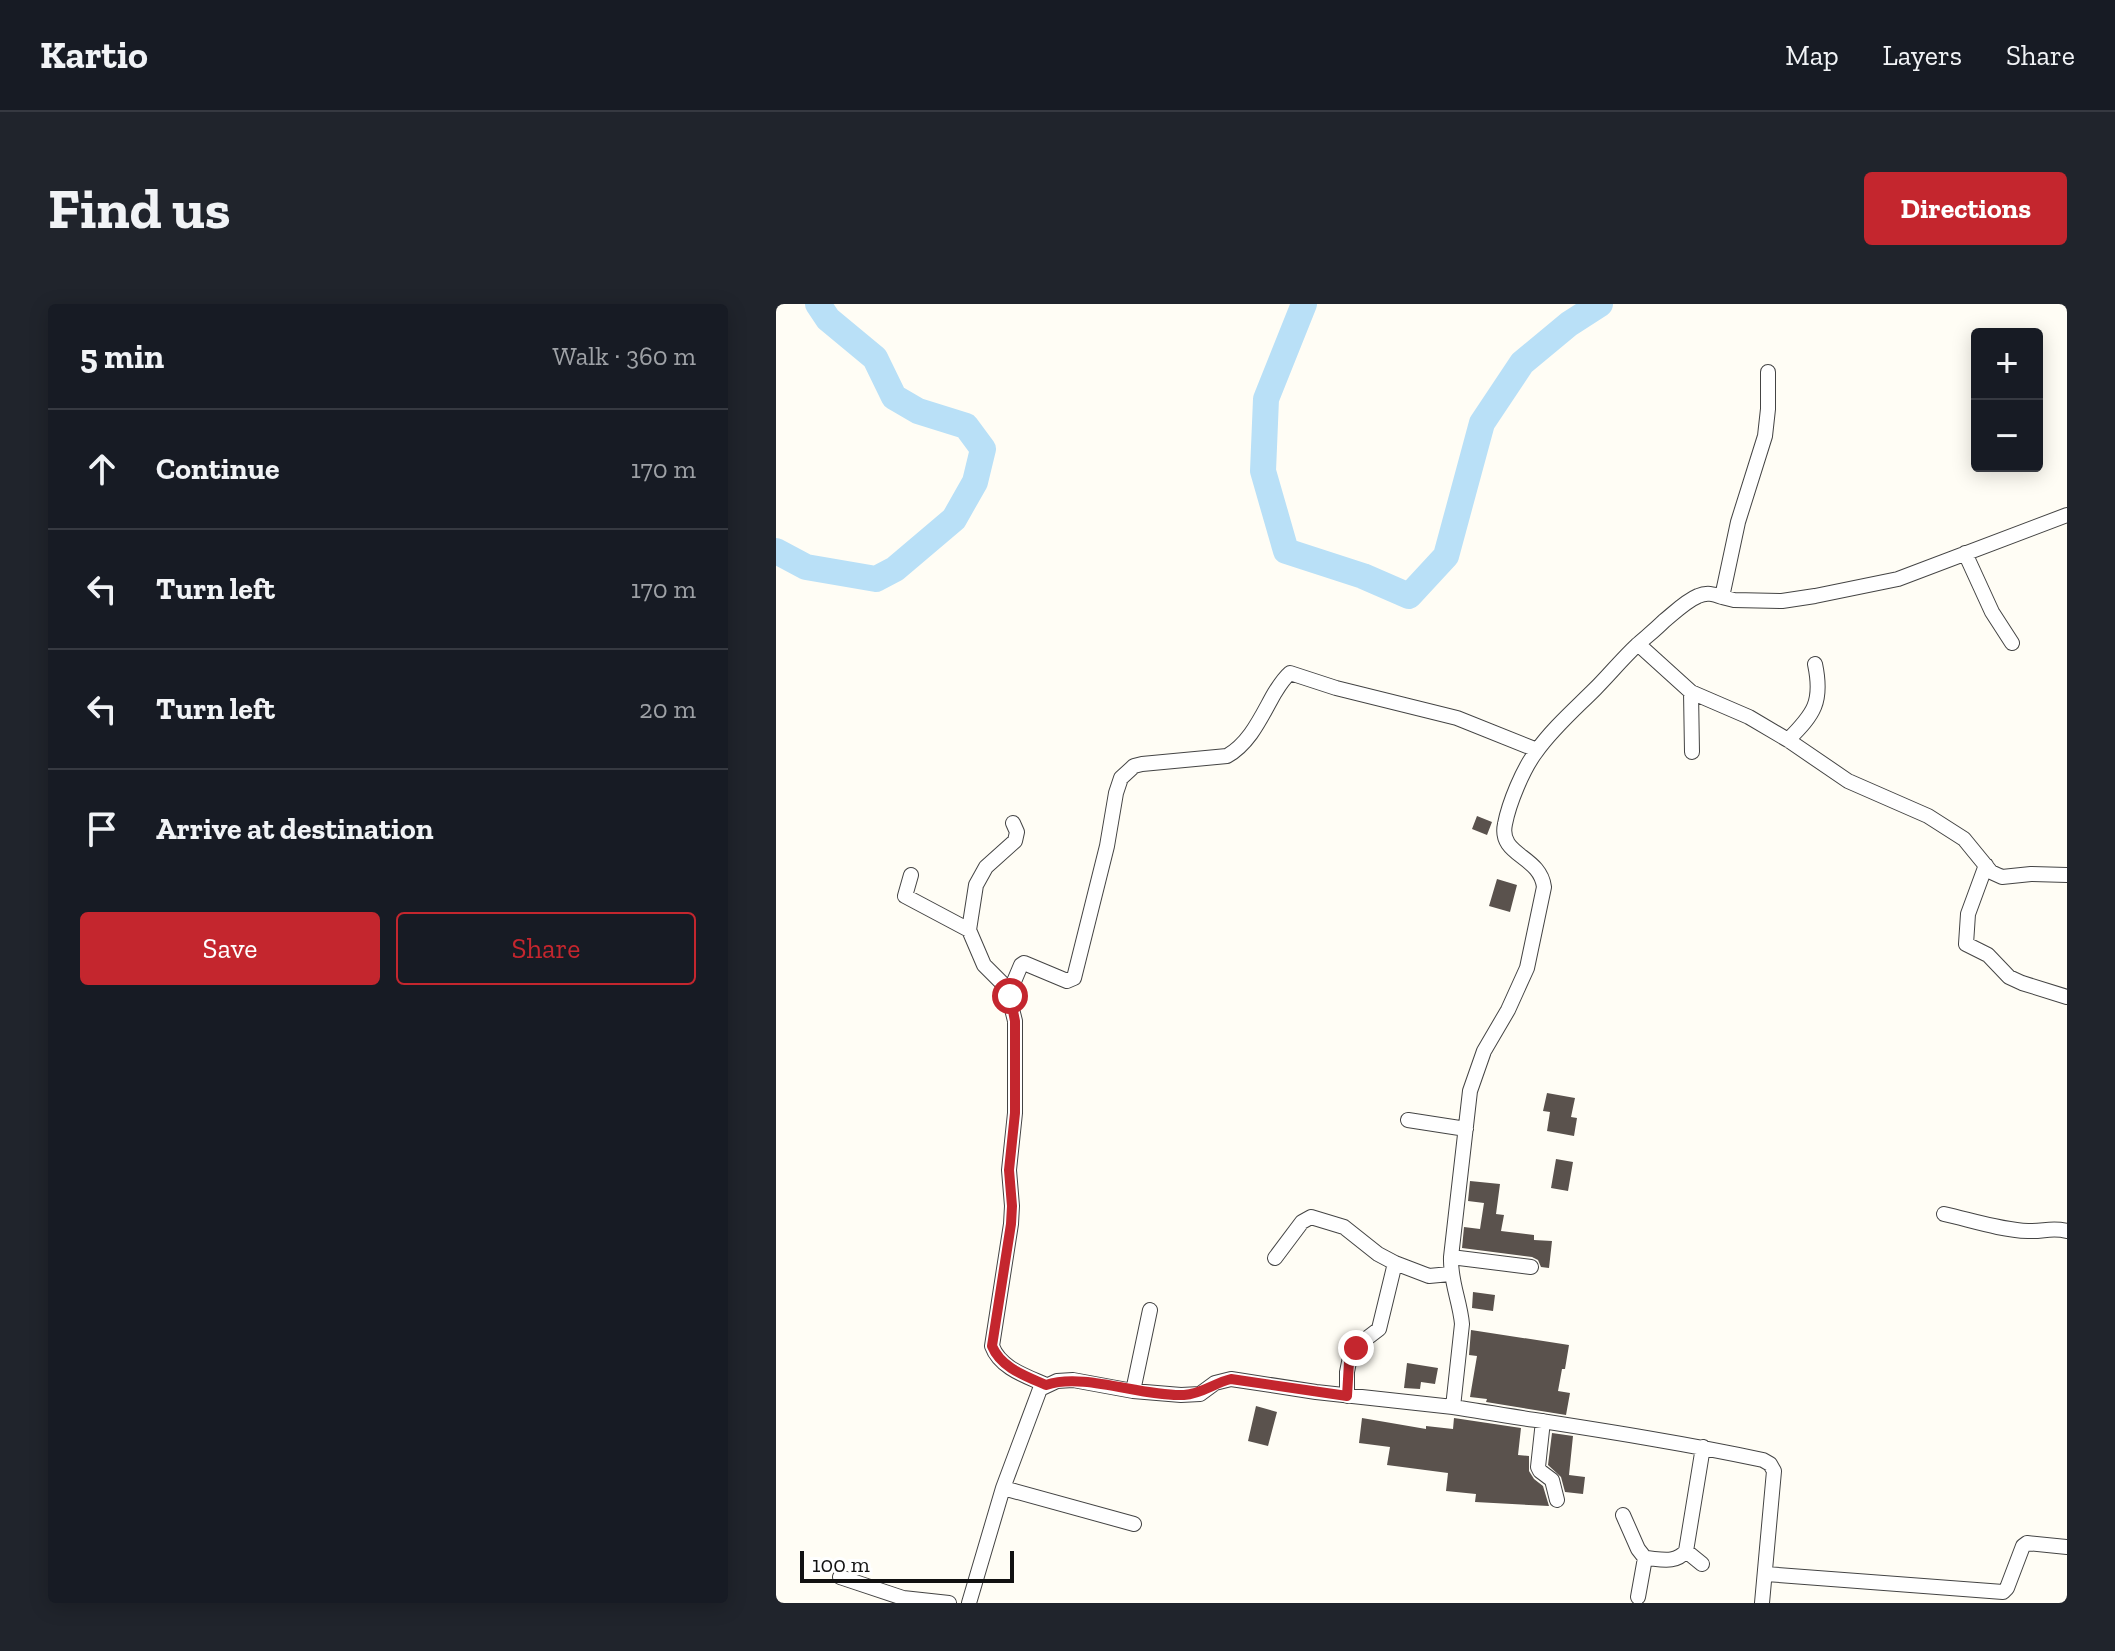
<!DOCTYPE html>
<html lang="en">
<head>
<meta charset="utf-8">
<style>
	body { margin:0; font-family:"Zilla Slab",serif; background:#20242c; color:#f1f3f6 }
	.controls { position:absolute; right:24px; top:24px; display:grid; overflow:hidden; border-radius:8px; box-shadow:0 4px 20px #0003 }
	.controls button { width:72px; height:72px; display:grid; place-items:center; padding:0; border:0; border-bottom:2px solid #363941; background:#171b24; color:#f1f3f6; font:40px sans-serif }
	.scale { position:absolute; left:24px; bottom:20px; width:214px; box-sizing:border-box; padding-left:8px; border:4px solid #111; border-top:0; font-size:22px; line-height:28px; white-space:nowrap; color:#111; -webkit-text-stroke:6px #fff; paint-order:stroke }
	.stop { position:absolute; width:24px; height:24px; margin:-18px; border:6px solid #c4262e; border-radius:50%; background:#fff }
	.stop.end { background:#c4262e; border-color:#fff; box-shadow:0 2px 8px #0008 }
	.list { margin:0; padding:0; list-style:none }
	h2 { display:flex; justify-content:space-between; align-items:center; height:104px; margin:0; padding:0 32px; font-size:34px }
	h2 small { font-size:26px; font-weight:400; color:#9ea1a6 }
	.list li { display:grid; grid-template-columns:52px 1fr auto; gap:24px; align-items:center; box-sizing:border-box; height:120px; padding:0 32px; border-top:2px solid #363941 }
	.list b { display:block; font-size:30px; white-space:nowrap }
	.list em { font-size:26px; font-style:normal; color:#9ea1a6 }
	.actions { display:flex; gap:16px; padding:24px 32px }
	.actions a { flex:1; padding:18px 0; border:2px solid #c4262e; border-radius:8px; text-align:center; font-size:28px; color:#c4262e }
	.actions .main { background:#c4262e; color:#fff }
	.icon { flex:none; width:44px; height:44px; fill:none; stroke:currentColor; stroke-width:2; stroke-linecap:round; stroke-linejoin:round }
	.map { position:relative; flex:none; width:1291px; height:1299px; overflow:hidden; border-radius:8px }
	header { display:flex; align-items:center; gap:48px; box-sizing:border-box; height:112px; padding:0 40px; background:#171b24; border-bottom:2px solid #363941 }
	header strong { font-size:38px }
	nav { display:flex; gap:44px; margin-inline-start:auto; font-size:28px }
	.intro { display:flex; align-items:center; justify-content:space-between; box-sizing:border-box; height:192px; padding:0 48px }
	h1 { margin:0; font-size:56px }
	.button { padding:20px 36px; border-radius:8px; background:#c4262e; color:#fff; font-size:28px; font-weight:700 }
	main { display:flex; gap:48px; padding:0 48px }
	aside { flex:1; background:#171b24; border-radius:8px; box-shadow:0 4px 20px #0003 }
	.map>svg:first-child { display:block }
	.lines { fill:none; stroke-linecap:round; stroke-linejoin:round }
	.river { stroke:#b9e0f7; stroke-width:26 }
	.building { fill:#5a524d }
	.street-casing { stroke:#444; stroke-width:16 }
	.street { stroke:#fff; stroke-width:14 }
	.route { stroke:#c4262e; stroke-width:10 }
</style>
</head>
<body>
<header>
<strong>Kartio</strong>
<nav><a>Map</a><a>Layers</a><a>Share</a></nav>
</header>
<div class="intro"><h1>Find us</h1><a class="button">Directions</a></div>
<main>
<aside>
<h2>5 min<small>Walk · 360 m</small></h2>
<ul class="list">
<li><svg class="icon" aria-label="ahead" viewBox="0 0 24 24"><path d="M12 20V5M6 11l6-6 6 6"/></svg><div><b>Continue</b></div><em>170 m</em></li>
<li><svg class="icon" aria-label="left" viewBox="0 0 24 24"><path d="M17 20v-9H6M10 6l-5 5 5 5"/></svg><div><b>Turn left</b></div><em>170 m</em></li>
<li><svg class="icon" aria-label="left" viewBox="0 0 24 24"><path d="M17 20v-9H6M10 6l-5 5 5 5"/></svg><div><b>Turn left</b></div><em>20 m</em></li>
<li><svg class="icon" aria-label="arrive" viewBox="0 0 24 24"><path d="M6 21V4h12l-3 4 3 4H6"/></svg><div><b>Arrive at destination</b></div></li>
</ul>
<div class="actions"><a class="main">Save</a><a>Share</a></div>
</aside>
<div class="map">
<svg width="1291" height="1299" viewBox="0 0 1291 1299">
	<rect width="100%" height="100%" fill="#fffdf5"/>
	<g class="lines">
		<path class="river" d="M 528,0 L 490,95 L 487,167 L 510,247 L 587,272 L 633,292 L 670,252 L 706,119 L 746,59 L 793,20 L 824,0
			M 0,247 L 30,263 L 100,275 L 119,265 L 178,215 L 199,178 L 207,145 L 190,122 L 142,107 L 118,93 L 99,54 L 52,15 L 42,0"/>
	</g>
	<path class="building" d="M 701,512 L 716,518 L 711,531 L 696,525 Z
		M 721,575 L 741,581 L 734,608 L 713,602 Z
		M 771,789 L 799,794 L 795,813 L 801,814 L 798,832 L 771,827 L 774,808 L 767,807 Z
		M 780,855 L 797,858 L 792,887 L 775,884 Z
		M 694,877 L 724,880 L 720,910 L 728,911 L 725,927 L 758,931 L 758,936 L 776,937 L 773,964 L 765,963 L 762,956 L 756,953 L 686,944 L 688,923 L 704,925 L 708,899 L 692,897 Z
		M 697,988 L 719,991 L 717,1007 L 696,1004 Z
		M 695,1026 L 793,1041 L 789,1065 L 786,1065 L 782,1087 L 794,1089 L 790,1111 L 710,1098 L 711,1095 L 694,1093 L 701,1052 L 693,1051 Z
		M 631,1059 L 662,1064 L 659,1080 L 645,1078 L 644,1085 L 628,1084 Z
		M 480,1102 L 501,1108 L 492,1142 L 472,1137 Z
		M 586,1114 L 650,1125 L 650,1122 L 677,1125 L 678,1114 L 745,1124 L 742,1151 L 753,1152 L 753,1167 L 758,1175 L 767,1182 L 773,1202 L 699,1198 L 700,1190 L 670,1187 L 672,1169 L 611,1161 L 614,1143 L 583,1139 Z
		M 776,1129 L 797,1132 L 793,1171 L 809,1173 L 807,1190 L 789,1188 L 785,1173 L 772,1161 Z"/>
	<g class="lines">
		<g class="street-casing">
			<path id="street" d="M 1189,249 L 1216,308 L 1236,339
				M 946,293 L 958,296 L 1006,297 L 1039,292 L 1122,275 L 1291,211
				M 862,340 L 915,388 L 973,413 L 1012,436 L 1072,477 L 1152,512 L 1188,535 L 1215,568 L 1226,573 L 1255,570 L 1291,571
				M 915,388 L 916,448
				M 1012,436 C 1038,410 1047,398 1039,360
				M 237,519 L 241,528 L 239,537 L 210,563 L 200,581 L 193,626 L 208,661 L 234,687 L 234,697 L 239,717 L 239,809 L 233,866 L 236,902 L 235,920 L 216,1042 C 224,1064 250,1072 270,1081
				M 1210,561 L 1192,610 L 1190,640 L 1212,651 L 1233,673 L 1246,679 L 1291,693
				M 135,571 L 129,592 L 193,626
				M 234,687 L 245,661 L 248,659 L 291,677 L 298,674 L 331,542 L 340,489 L 345,474 L 358,462 L 366,460 L 451,452 C 474,439 485,413 498,390 C 503,382 507,375 514,369 L 560,384 L 681,414 L 761,446
				M 632,816 L 690,825
				M 1168,910 C 1195,916 1224,926 1252,927 C 1267,928 1275,923 1291,927
				M 675,953 L 755,963
				M 499,954 L 526,918 L 535,913 L 568,923 L 602,950 L 619,959 L 653,972 L 674,970
				M 357,1087 L 374,1006
				M 571,1092 L 571,1068 L 574,1053 L 582,1041 L 603,1025 L 619,959
				M 677,1103 C 781,1120 884,1134 987,1156 L 994,1160 L 998,1167 L 986,1299
				M 767,1117 L 762,1163 L 764,1167 L 776,1176 L 781,1196
				M 227,1184 L 358,1220
				M 847,1211 L 862,1245 L 869,1254 C 885,1255 899,1260 910,1247 L 926,1260
				M 910,1247 L 927,1143
				M 990,1270 L 1227,1288 L 1231,1284 L 1247,1242 L 1251,1239 L 1291,1243
				M 64,1273 L 127,1294 L 173,1299
				M 862,1293 L 869,1254
				M 193,1299 L 227,1184 L 264,1085 L 281,1077 L 297,1076 L 357,1087 L 405,1091 L 424,1090 L 439,1079 L 455,1075 L 540,1088 L 677,1103 L 686,1020 C 684,997 674,977 675,953 L 694,787 L 708,747 L 732,706 L 751,664 L 768,583 C 764,551 722,552 729,520 C 733,499 747,465 760,448 C 776,425 799,405 819,385 C 833,371 846,355 861,341 C 870,333 879,326 888,317 C 899,308 910,297 922,292 C 931,288 937,290 946,293 L 962,218 L 989,132 L 992,105 L 992,68"/>
		</g>
		<use href="#street" class="street"/>
	</g>
	<g class="lines">
		<path class="route" d="M 234,692 L 239,717 L 239,809 L 233,866 L 236,902 L 235,920 L 216,1042 C 225,1064 250,1072 270,1081 C 308,1068 366,1093 408,1091 C 426,1090 438,1079 455,1075 L 571,1092 L 573,1058 L 580,1044"/>
	</g>
</svg>
<div class="controls">
<button>+</button>
<button>−</button>
</div>
<div class="scale">100 m</div>
<div class="stop" style="left:234px;top:692px"></div>
<div class="stop end" style="left:580px;top:1044px"></div>
</div>
</main>
</body>
</html>
